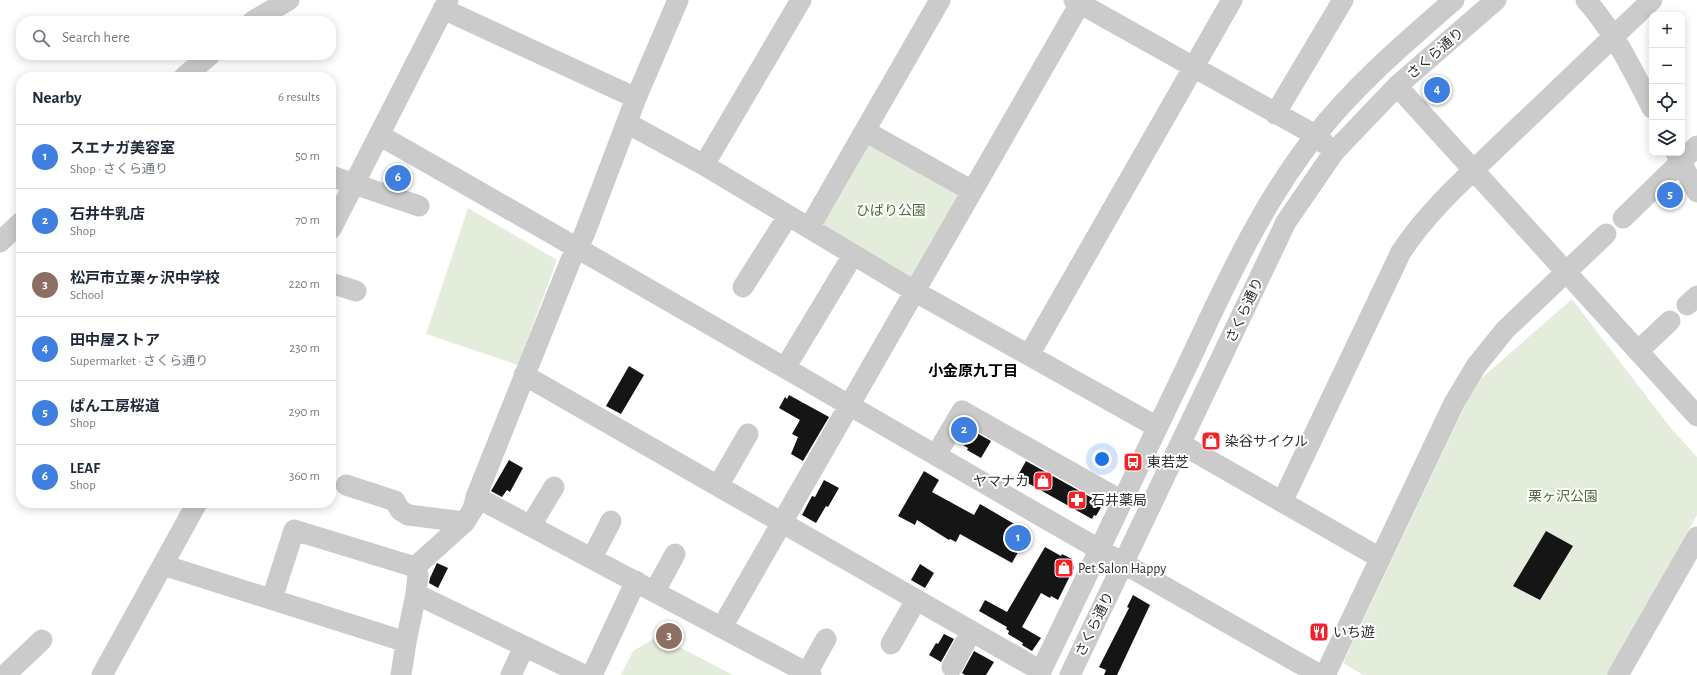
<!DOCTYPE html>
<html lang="en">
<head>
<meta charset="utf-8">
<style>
	body { margin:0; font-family:"Alegreya Sans","Noto Sans JP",sans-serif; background:#f2f2f3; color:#1f2937 }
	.controls { position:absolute; right:12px; top:12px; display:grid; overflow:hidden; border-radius:8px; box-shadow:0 2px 10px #0003 }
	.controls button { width:36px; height:36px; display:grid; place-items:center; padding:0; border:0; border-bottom:1px solid #e0e1e3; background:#fff; color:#1f2937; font:20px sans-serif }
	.you { position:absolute; left:1102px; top:459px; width:14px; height:14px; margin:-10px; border:3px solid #fff; border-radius:50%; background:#1a73e8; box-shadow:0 0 0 6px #1a73e833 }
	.badge { display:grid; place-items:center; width:26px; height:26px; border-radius:50%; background:#0b8043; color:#fff; font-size:13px; font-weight:700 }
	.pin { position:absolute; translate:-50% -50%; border:2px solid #fff; box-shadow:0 1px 4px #0006 }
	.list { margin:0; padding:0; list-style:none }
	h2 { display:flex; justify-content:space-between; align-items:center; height:52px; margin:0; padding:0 16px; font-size:17px }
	h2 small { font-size:13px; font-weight:400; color:#747a83 }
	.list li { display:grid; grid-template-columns:26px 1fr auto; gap:12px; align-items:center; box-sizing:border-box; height:64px; padding:0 16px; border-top:1px solid #e0e1e3 }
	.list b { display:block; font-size:15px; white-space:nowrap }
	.list p { margin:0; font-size:13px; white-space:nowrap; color:#747a83 }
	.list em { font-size:13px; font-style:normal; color:#747a83 }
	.icon { flex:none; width:22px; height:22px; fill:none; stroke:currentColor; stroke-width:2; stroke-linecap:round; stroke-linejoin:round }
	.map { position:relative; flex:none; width:1697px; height:675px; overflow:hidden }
	.search { position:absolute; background:#fff; box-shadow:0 2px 10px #0003; left:16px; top:16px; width:320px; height:44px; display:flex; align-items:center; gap:10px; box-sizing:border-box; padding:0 14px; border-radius:16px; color:#747a83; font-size:15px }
	.panel { position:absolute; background:#fff; box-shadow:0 2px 10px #0003; left:16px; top:72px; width:320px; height:436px; border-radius:16px }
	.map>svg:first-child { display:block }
	.green { fill:#e4eddb }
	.building { fill:#151515 }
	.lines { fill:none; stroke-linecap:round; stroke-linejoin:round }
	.minor { stroke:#cbcbcb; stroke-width:21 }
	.labels { text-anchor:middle; stroke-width:4; stroke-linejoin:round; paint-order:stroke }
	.street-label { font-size:14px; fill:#2e2e2e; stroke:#fff }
	.park-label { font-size:14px; fill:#4f6e38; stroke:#fff }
	.poi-label { font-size:14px; fill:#2e2e2e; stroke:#fff; text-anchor:start }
	.neighbourhood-label { font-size:15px; font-weight:bold; fill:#000; stroke:#fff }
</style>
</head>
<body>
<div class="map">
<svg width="1697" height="675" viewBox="0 0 1697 675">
	<rect width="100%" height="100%" fill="#fff"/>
	<path class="green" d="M 867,142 L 962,196 L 910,279 L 820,222 Z
		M 468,208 L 557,260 L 518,365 L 426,334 Z
		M 1572,299 L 1670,427 L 1697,457 L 1697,515 L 1608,675 L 1363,675 L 1343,663 L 1475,384 Z
		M 658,636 L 733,675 L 621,675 L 633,651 Z"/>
	<path class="building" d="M 629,366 L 644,375 L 621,414 L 606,406 Z
		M 789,395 L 829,417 L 803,461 L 791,454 L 798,437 L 792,434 L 800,420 L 779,408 L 785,397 L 787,399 Z
		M 966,427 L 991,441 L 981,458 L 967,450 L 968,448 L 958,442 Z
		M 509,460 L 523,468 L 510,492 L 507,490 L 502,497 L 491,491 Z
		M 1026,461 L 1103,504 L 1096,516 L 1094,515 L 1092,519 L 1017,477 Z
		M 924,471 L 939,480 L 932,492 L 974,515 L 980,504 L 1016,525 L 1016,524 L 1030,531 L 1012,563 L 960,534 L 956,542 L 950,539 L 949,540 L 917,520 L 915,525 L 898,516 Z
		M 824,480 L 839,488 L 828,507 L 826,506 L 816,523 L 802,515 L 812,496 L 815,497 Z
		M 1546,531 L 1573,546 L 1540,600 L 1513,586 Z
		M 1045,547 L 1061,556 L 1062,554 L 1072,559 L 1074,568 L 1058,600 L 1051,596 L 1050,598 L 1041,593 L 1022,627 L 1041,638 L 1032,651 L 1022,645 L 1023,643 L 1008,634 L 1009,631 L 1006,629 L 1007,627 L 979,611 L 985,600 L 1007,612 Z
		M 437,563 L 448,568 L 438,588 L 429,583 L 430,578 Z
		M 920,564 L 934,573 L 925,588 L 911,580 Z
		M 1133,595 L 1150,605 L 1117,675 L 1104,675 L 1106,670 L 1099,667 L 1129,608 L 1127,607 Z
		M 944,634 L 954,639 L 941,662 L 929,655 L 936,643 L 938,644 Z
		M 974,651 L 994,662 L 986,675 L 965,675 L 962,673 Z"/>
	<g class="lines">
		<path class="minor" d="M 1074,0 L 1315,135 L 1325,144
			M 1586,0 C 1615,33 1632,69 1652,108
			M 443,9 L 636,98
			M 253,21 L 289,0
			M 184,77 L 210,55
			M 1397,86 L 1697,416
			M 1275,114 L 1343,0
			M 627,123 L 704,165 L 914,291 L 1157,427
			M 865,131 L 972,191
			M 379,135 C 694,313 1005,498 1320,675
			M 1676,153 L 1697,192
			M 704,165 L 801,0
			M 331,176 L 419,206
			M 1623,218 L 1697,146
			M 809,228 L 940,0
			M 331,229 L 448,0
			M 0,242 L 21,222
			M 331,283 L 356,291
			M 743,287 L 788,216
			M 1687,305 L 1697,296
			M 1638,351 L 1670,321
			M 1029,355 L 1232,0
			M 785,368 L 853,255
			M 524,375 L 1041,671
			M 1181,444 L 1380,558
			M 936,455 L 962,411 L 1122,501
			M 346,485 L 395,501 L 400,510 L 408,515 L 465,522
			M 718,486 L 748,434
			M 476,497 L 811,675
			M 1282,502 L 1401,252 C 1429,209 1469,175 1506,139 C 1555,93 1603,46 1652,0
			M 531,525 L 554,487
			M 592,558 L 611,521
			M 163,565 L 406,642
			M 655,591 L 675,554
			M 416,594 L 584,675
			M 272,599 L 294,530 L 415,567
			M 722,627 L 1082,0
			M 891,644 L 916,600
			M 952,667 L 971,632
			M 807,673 L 826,639
			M 5,675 L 42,640
			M 102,675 L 197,503
			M 401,675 L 406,642 L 416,594 L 418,575 L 415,567 L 465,522 L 473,509 L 476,497 L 570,262 L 584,235 L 636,98 L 678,0
			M 511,675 L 524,647
			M 592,675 L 636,581
			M 1039,675 C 1089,573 1137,469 1187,366 C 1224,287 1261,204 1316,135 C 1357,83 1405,43 1454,0
			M 1070,675 L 1286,222 L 1334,152 L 1397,86 L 1496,0
			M 1325,675 L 1454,403 L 1476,366 L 1505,330 L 1606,234
			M 1618,675 L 1697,537"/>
	</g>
	<defs>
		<g id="shop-square" transform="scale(1)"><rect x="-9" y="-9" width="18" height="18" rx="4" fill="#f42229" stroke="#fff"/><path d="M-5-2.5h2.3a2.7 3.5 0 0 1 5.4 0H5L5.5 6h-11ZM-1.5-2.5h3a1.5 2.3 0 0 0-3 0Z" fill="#fff"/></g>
		<g id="bus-square" transform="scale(1)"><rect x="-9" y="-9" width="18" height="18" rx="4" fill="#f42229" stroke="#fff"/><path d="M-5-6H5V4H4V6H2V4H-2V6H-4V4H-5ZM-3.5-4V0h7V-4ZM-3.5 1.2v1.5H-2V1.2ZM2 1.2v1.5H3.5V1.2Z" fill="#fff"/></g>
		<g id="pharmacy-square" transform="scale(1)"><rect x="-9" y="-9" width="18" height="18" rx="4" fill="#f42229" stroke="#fff"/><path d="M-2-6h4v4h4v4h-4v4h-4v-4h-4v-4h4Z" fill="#fff"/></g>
		<g id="restaurant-square" transform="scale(1)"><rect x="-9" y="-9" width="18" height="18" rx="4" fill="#f42229" stroke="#fff"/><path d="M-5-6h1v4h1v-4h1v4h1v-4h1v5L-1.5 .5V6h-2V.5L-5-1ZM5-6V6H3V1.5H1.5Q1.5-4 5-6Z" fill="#fff"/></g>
	</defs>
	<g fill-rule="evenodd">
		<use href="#shop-square" x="1211" y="441"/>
		<use href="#bus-square" x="1133" y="462"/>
		<use href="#shop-square" x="1043" y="481"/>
		<use href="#pharmacy-square" x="1077" y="500"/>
		<use href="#shop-square" x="1064" y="568"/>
		<use href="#restaurant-square" x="1319" y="632"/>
	</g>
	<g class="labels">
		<g class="street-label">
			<text transform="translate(1435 53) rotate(-41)" y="5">さくら通り</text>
			<text transform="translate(1244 310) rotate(-65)" y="5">さくら通り</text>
			<text transform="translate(1094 624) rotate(-64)" y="5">さくら通り</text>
		</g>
		<g class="park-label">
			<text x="891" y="215">ひばり公園</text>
			<text x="1563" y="501">栗ヶ沢公園</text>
		</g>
		<g class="poi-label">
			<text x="1225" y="446">染谷サイクル</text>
			<text x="1147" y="467">東若芝</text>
			<text x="1029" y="486" text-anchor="end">ヤマナカ</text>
			<text x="1091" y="505">石井薬局</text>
			<text x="1078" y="573">Pet Salon Happy</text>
			<text x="1333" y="637">いち遊</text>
		</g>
		<g class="neighbourhood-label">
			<text x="973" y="376">小金原九丁目</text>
		</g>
	</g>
</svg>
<div class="controls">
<button>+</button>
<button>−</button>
<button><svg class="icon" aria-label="locate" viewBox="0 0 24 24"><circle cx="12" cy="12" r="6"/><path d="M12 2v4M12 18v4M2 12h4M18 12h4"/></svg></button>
<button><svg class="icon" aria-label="layers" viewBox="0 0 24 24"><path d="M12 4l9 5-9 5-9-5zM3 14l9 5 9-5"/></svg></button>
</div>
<div class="you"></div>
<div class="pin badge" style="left:1018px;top:538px;background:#3f7fe0">1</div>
<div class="pin badge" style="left:964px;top:430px;background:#3f7fe0">2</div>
<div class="pin badge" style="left:669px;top:636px;background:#8d6e63">3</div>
<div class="pin badge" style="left:1437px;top:90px;background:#3f7fe0">4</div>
<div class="pin badge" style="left:1670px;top:195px;background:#3f7fe0">5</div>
<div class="pin badge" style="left:398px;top:178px;background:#3f7fe0">6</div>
<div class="search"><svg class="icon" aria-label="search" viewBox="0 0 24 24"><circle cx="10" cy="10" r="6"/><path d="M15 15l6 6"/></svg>Search here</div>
<section class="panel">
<h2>Nearby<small>6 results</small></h2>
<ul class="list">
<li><span class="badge" style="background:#3f7fe0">1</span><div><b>スエナガ美容室</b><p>Shop · さくら通り</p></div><em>50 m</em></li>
<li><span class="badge" style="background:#3f7fe0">2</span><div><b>石井牛乳店</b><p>Shop</p></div><em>70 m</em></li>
<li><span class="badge" style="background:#8d6e63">3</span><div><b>松戸市立栗ヶ沢中学校</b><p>School</p></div><em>220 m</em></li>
<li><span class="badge" style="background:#3f7fe0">4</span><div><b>田中屋ストア</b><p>Supermarket · さくら通り</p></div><em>230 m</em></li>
<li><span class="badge" style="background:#3f7fe0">5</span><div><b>ぱん工房桜道</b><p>Shop</p></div><em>290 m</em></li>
<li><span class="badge" style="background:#3f7fe0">6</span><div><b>LEAF</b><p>Shop</p></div><em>360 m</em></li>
</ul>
</section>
</div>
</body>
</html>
